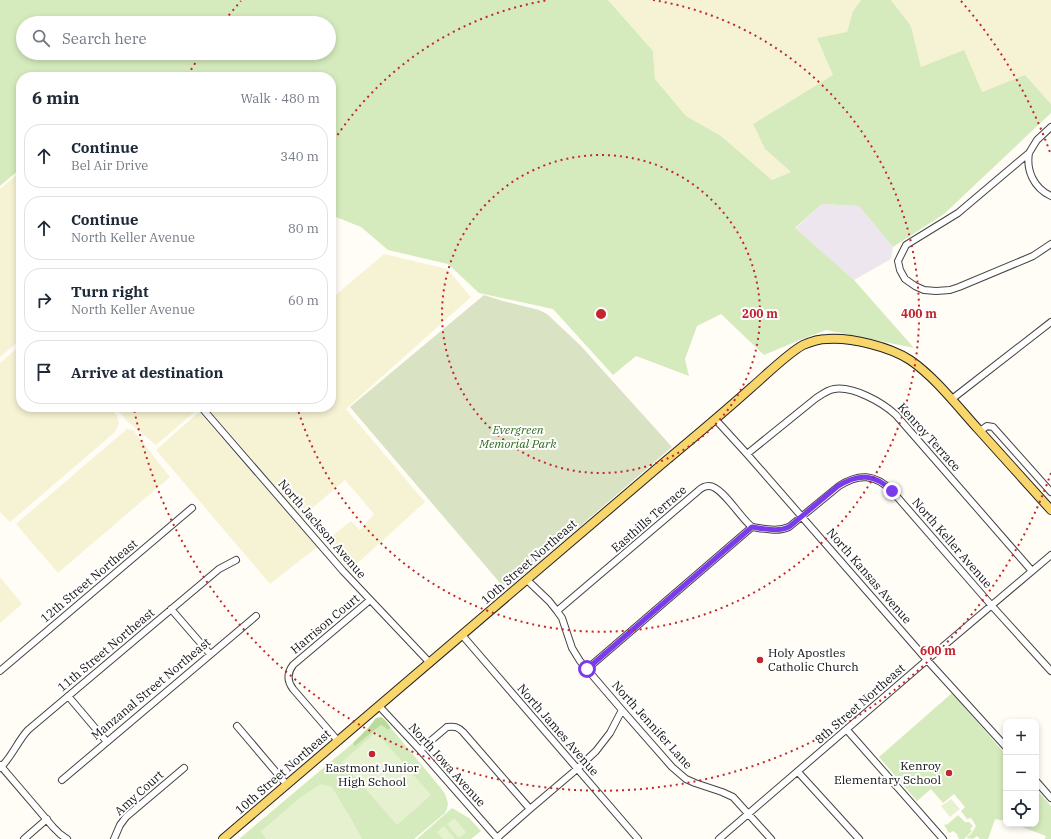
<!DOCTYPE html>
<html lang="en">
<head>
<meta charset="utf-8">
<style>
	body { margin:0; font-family:"IBM Plex Serif",serif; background:#f2f2f3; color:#1f2937 }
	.controls { position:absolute; right:12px; bottom:12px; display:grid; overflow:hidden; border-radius:8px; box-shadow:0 2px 6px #0003 }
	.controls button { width:36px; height:36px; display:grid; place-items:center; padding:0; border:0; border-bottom:1px solid #e0e1e3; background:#fff; color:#1f2937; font:20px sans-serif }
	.stop { position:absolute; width:12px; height:12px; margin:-9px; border:3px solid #7c3aed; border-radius:50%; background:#fff }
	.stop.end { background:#7c3aed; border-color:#fff; box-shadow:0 1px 4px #0008 }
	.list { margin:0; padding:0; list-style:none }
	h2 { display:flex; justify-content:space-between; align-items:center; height:52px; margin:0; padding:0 16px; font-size:17px }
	h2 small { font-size:13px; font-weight:400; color:#747a83 }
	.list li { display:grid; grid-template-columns:26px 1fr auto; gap:12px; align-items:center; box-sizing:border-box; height:64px; margin:0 8px 8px; padding:0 8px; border:1px solid #e0e1e3; border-radius:16px }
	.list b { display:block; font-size:15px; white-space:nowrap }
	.list p { margin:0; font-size:13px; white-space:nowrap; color:#747a83 }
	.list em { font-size:13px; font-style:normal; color:#747a83 }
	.icon { flex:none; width:22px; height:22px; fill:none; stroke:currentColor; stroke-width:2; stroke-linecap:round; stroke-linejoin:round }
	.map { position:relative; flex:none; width:1051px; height:839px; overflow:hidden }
	.search { position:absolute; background:#fff; box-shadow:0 2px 6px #0003; left:16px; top:16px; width:320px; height:44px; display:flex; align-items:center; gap:10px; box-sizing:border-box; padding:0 14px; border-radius:22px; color:#747a83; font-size:15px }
	.panel { position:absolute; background:#fff; box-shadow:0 2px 6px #0003; left:16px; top:72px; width:320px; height:340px; border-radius:16px }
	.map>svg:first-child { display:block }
	.industrial { fill:#eee6ef }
	.farmland { fill:#f6f3d4 }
	.green { fill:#d5ebbd; fill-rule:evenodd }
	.forest { fill:#b9dc9c }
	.cemetery { fill:#d9e3c4 }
	.pitch { fill:#e6f2cf }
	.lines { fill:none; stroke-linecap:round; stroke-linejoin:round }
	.minor-casing { stroke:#444; stroke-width:8 }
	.major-casing { stroke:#222; stroke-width:10 }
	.minor { stroke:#fff; stroke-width:6 }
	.major { stroke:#f9d66b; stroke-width:8 }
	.route { stroke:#7c3aed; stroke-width:5 }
	.ring { fill:none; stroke:#c4262e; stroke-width:2; stroke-dasharray:2 4 }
	.poi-dot { fill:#c4262e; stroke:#fff; stroke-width:1.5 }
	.labels { text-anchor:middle; stroke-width:4; stroke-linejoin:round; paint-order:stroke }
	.park-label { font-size:12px; font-style:italic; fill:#2f6b1f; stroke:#fff }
	.street-label { font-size:12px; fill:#111; stroke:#fff }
	.poi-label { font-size:12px; fill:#111; stroke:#fff; text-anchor:start }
	.centre { fill:#c4262e; stroke:#fff; stroke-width:2 }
	.ring-label { font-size:12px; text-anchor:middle; font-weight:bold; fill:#c4262e; stroke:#fff; stroke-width:4; stroke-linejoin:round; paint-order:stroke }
</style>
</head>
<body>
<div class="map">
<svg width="1051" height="839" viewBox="0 0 1051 839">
	<rect width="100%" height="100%" fill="#fffdf5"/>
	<path class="industrial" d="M 822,204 L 859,206 L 893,247 L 891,259 L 854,280 L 795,229 Z"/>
	<path class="farmland" d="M 608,0 L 861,0 L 853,11 L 847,32 L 833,75 L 753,124 L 765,149 L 791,172 L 772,180 L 721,136 L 686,116 L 655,79 L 653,51 Z
		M 891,0 L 1051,0 L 1051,104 L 1025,76 L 982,92 L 921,68 L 911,26 Z
		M 21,171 L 21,339 L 0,357 L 0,189 Z
		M 384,254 L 447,269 L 471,297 L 346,409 L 425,502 L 349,571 L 326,541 L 351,521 L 360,530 L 374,514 L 345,480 L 302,517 L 207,407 L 331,407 L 331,299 Z
		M 21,345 L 21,407 L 110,407 L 117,416 L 119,424 L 115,432 L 10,522 L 0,512 L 0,363 Z
		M 115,407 L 198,407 L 199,408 L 156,445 L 127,421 Z
		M 199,412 L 317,547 L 270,584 L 156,450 Z
		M 127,429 L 133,430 L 170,477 L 58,573 L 16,524 Z
		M 0,577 L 22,604 L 0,623 Z"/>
	<path class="green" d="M 0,0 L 608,0 L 653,51 L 655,79 L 686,116 L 721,136 L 772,180 L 791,172 L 765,149 L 753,124 L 833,75 L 817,38 L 847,32 L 853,11 L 861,0 L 891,0 L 911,26 L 921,67 L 964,50 L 982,92 L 1025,75 L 1051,104 L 1051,113 L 944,214 L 893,247 L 859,206 L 822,204 L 795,228 L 854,280 L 914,348 L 826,330 L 802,339 L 764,355 L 721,314 L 697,326 L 685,359 L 689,376 L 636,356 L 613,375 L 553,309 L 479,293 L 448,264 L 388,250 L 361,227 L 331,215 L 331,77 L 21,77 L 21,168 L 0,186 ZM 23,23 L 329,23 L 329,53 L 23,53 Z
		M 952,693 L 1006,755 L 1006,821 L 995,819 L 988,839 L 980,839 L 977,836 L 973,839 L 966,838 L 971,834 L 976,826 L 971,818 L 967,819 L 961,811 L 965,807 L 954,794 L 943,803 L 931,789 L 917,801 L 879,757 Z
		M 381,725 L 388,730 L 391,728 L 440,787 L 445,794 L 448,803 L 447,809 L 445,813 L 414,839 L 239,839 L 353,743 L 356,745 Z
		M 1036,789 L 1051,806 L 1051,839 L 1045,839 L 1046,836 L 1014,824 L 1036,824 Z
		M 452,808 L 469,818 L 481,831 L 471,839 L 417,839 Z
		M 958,815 L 965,822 L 969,822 L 973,826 L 970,829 L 972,831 L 964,839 L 959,839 L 957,834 L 953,831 L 949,833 L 944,825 L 948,824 Z"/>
	<path class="forest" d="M 381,717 L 385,720 L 391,728 L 388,730 L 381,725 L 355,746 L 353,743 L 369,727 L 376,718 Z"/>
	<path class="cemetery" d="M 484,295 L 503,301 L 539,310 L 547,314 L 580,345 L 672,447 L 506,590 L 350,407 Z"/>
	<path class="pitch" d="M 376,732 L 431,795 L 397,825 L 342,762 Z
		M 321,784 L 332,787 L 353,822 L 362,839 L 266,839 L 261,831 L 301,797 Z
		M 951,799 L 960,809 L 950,817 L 941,806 Z
		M 454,818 L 466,832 L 459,838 L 447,824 Z
		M 444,826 L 455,839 L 443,839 L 437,832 Z"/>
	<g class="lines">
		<g class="minor-casing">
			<path id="minor" d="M 1051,127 L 1037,140 L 1029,153 L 958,213 L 906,245 L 898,261 L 900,270 L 905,279 L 915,286 L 924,290 L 936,291 L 950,290 L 959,287 L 1026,259 L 1033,256 L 1051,244
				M 1029,153 C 1026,171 1034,188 1051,196
				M 952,399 L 1051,322
				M 201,407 L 343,571 L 430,663
				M 716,420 L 747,454 L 927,660 L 1006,747
				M 980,431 L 987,426 L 993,427 L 1051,492
				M 747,454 L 815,399 C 821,395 827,390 834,389 C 853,386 882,402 896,415 L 1032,571
				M 527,580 L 549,601 L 557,611 L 562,618 L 572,648 L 580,661 L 622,710 L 672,767 L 686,779 L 695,783 L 722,792 L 733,797 L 771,839
				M 171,609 L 210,654
				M 557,611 L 698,491 C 701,488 705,486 709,486 C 722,486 741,519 752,527
				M 462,635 L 638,839
				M 587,669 L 752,527 C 765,529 778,532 789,527 L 839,486 C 859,473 875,474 892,491 L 992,606 L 1051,671
				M 0,671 L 192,508
				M 68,696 L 107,742
				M 379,706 L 420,750 L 498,839
				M 237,726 L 287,785
				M 847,730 L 943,839
				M 338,741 L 293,689 C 287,681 287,673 293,665 L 370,600
				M 420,750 L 447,727 C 455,726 458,727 463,732 L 530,809
				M 0,765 L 53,827 L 60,834 L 67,839
				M 0,768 C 12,757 17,742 28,730 L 219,569 L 236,560
				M 798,772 L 859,839
				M 62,780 L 256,616
				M 1036,781 L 1051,798
				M 497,838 L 530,809 L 577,769 L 596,751 L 610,733 L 622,710
				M 24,839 L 47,819
				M 114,839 L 120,825 L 126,817 L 184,768
				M 719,839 L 927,660 L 1051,555"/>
		</g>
		<g class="major-casing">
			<path id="major" d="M 223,839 L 662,464 C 692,439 723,413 752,387 C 766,375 787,354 803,345 C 810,342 819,339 827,339 C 851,337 890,347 910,360 C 935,377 958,407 978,429 C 1002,456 1027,483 1051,510"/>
		</g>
		<use href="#minor" class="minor"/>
		<use href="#major" class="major"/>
	</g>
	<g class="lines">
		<path class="route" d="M 587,669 L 752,527 C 765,529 778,532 789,527 L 838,486 C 859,473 875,474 892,491"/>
	</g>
	<g class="ring">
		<circle cx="601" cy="314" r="159"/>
		<path d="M331 145A318 318 0 0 1 549 0M653 0A318 318 0 1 1 298 410"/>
		<path d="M1051 473A477 477 0 0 1 134 409M188 75A477 477 0 0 1 201 54M225 20A477 477 0 0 1 241 1M961 1A477 477 0 0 1 1051 155"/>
	</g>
	<g class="poi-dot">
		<circle cx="760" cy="660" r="4"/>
		<circle cx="372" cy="754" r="4"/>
		<circle cx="949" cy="773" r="4"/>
	</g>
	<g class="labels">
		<g class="park-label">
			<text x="518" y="434">Evergreen<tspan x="518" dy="14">Memorial Park</tspan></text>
		</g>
		<g class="street-label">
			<text transform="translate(929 437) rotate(48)" y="4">Kenroy Terrace</text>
			<text transform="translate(649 519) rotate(-41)" y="4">Easthills Terrace</text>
			<text transform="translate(322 529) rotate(49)" y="4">North Jackson Avenue</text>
			<text transform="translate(952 543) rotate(49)" y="4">North Keller Avenue</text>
			<text transform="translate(529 562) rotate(-41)" y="4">10th Street Northeast</text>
			<text transform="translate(869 576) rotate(49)" y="4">North Kansas Avenue</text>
			<text transform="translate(89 581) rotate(-40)" y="4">12th Street Northeast</text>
			<text transform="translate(325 624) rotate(-40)" y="4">Harrison Court</text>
			<text transform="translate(106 650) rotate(-40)" y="4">11th Street Northeast</text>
			<text transform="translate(151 689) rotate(-40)" y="4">Manzanal Street Northeast</text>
			<text transform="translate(860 704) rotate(-41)" y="4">8th Street Northeast</text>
			<text transform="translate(652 725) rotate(48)" y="4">North Jennifer Lane</text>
			<text transform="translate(558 730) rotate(49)" y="4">North James Avenue</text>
			<text transform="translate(447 765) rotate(48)" y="4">North Iowa Avenue</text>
			<text transform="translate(283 772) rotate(-41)" y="4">10th Street Northeast</text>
			<text transform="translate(139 793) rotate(-42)" y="4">Amy Court</text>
		</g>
		<g class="poi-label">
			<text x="768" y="657">Holy Apostles<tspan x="768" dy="14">Catholic Church</tspan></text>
			<text x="941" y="770" text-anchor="end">Kenroy<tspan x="941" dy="14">Elementary School</tspan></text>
			<text x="372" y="772" text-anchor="middle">Eastmont Junior<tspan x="372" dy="14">High School</tspan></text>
		</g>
	</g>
	<circle cx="601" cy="314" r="6" class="centre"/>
	<g class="ring-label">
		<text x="760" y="318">200 m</text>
		<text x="919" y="318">400 m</text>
		<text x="938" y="655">600 m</text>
	</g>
</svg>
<div class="controls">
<button>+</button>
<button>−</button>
<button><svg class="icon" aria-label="locate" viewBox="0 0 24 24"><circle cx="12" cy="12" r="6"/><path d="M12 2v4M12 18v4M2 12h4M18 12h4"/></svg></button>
</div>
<div class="stop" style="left:587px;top:669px"></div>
<div class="stop end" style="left:892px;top:491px"></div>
<div class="search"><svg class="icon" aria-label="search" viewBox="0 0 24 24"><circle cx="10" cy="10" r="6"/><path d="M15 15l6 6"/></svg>Search here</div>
<section class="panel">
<h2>6 min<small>Walk · 480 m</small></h2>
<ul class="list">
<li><svg class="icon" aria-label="ahead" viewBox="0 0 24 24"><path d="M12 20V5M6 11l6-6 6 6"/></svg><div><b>Continue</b><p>Bel Air Drive</p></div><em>340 m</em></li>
<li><svg class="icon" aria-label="ahead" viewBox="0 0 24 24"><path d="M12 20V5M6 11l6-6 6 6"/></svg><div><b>Continue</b><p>North Keller Avenue</p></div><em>80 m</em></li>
<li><svg class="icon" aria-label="right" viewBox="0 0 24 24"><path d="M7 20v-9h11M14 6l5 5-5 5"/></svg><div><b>Turn right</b><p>North Keller Avenue</p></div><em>60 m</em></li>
<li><svg class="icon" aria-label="arrive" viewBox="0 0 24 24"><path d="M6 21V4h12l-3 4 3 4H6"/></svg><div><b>Arrive at destination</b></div></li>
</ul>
</section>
</div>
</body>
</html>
